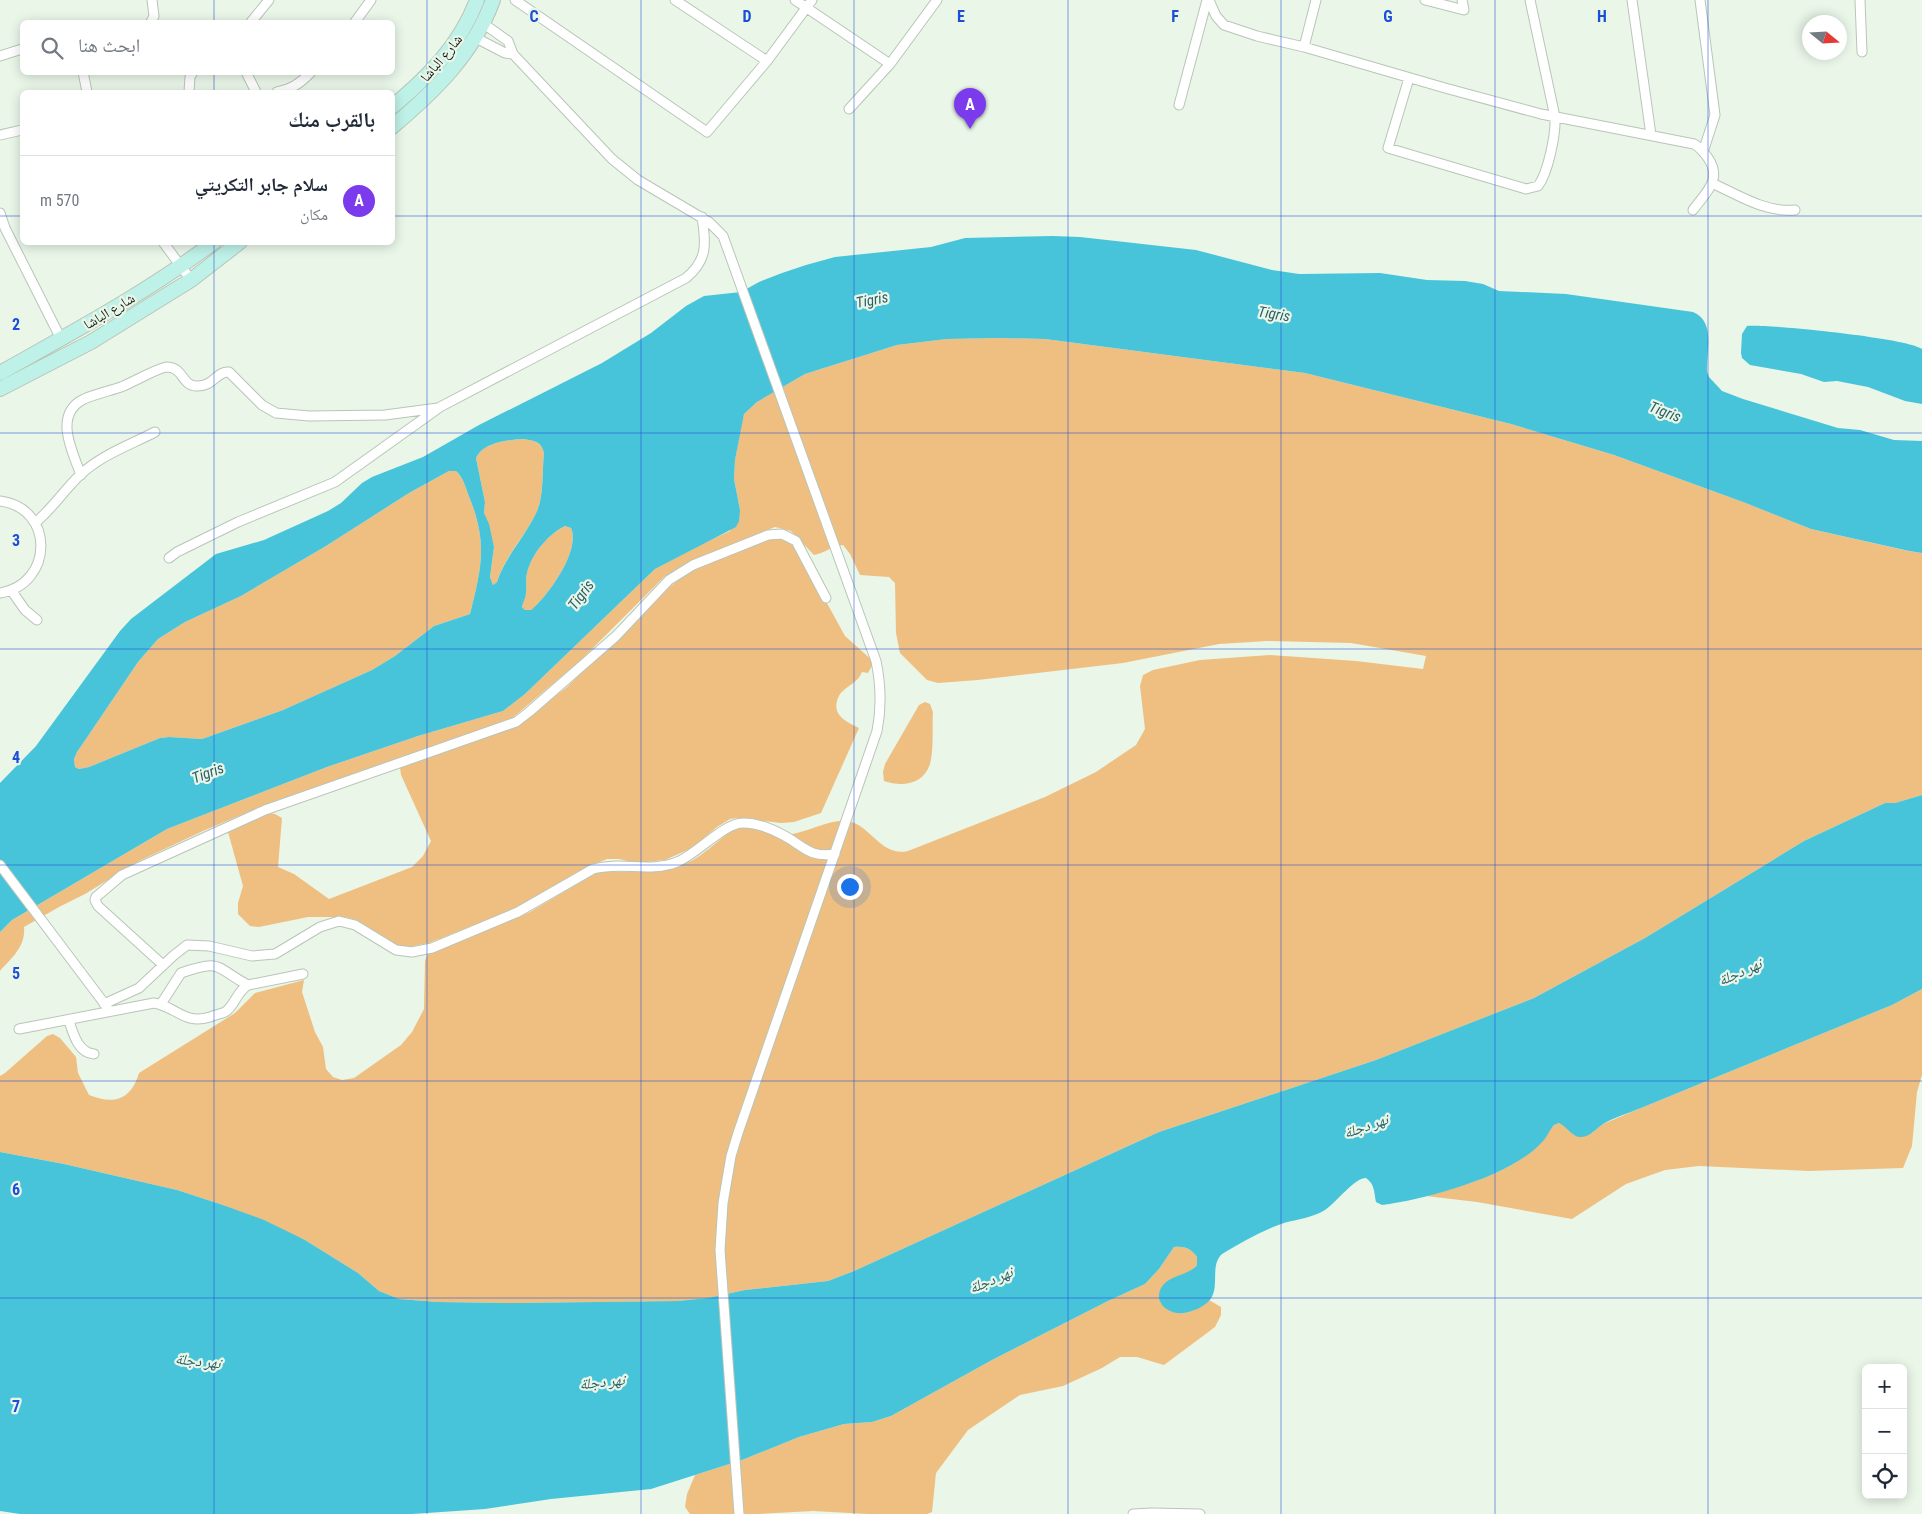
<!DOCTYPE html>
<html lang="ar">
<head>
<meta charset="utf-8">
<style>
	body { margin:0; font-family:"Roboto Condensed","Noto Naskh Arabic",sans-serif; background:#f2f2f3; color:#1f2937; direction:rtl }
	.controls { position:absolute; right:15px; bottom:15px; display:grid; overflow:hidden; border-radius:8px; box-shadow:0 2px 12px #0003 }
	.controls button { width:45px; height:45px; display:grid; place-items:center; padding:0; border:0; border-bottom:1px solid #e0e1e3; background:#fff; color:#1f2937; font:25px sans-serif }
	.compass { position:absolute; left:1802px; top:15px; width:45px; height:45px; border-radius:50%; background:#fff; box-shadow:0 2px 12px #0003; rotate:108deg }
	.you { position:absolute; left:849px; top:886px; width:18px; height:18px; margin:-12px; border:4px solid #fff; border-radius:50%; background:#1a73e8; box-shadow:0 0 0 8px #1a73e833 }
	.badge { display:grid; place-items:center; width:32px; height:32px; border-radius:50%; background:#7c3aed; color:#fff; font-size:16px; font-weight:700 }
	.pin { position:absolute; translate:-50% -41px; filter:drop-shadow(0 1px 2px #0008) }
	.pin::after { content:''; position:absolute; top:26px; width:18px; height:15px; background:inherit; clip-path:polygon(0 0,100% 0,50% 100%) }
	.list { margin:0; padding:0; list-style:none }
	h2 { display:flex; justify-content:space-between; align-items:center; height:65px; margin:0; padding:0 20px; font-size:21px }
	h2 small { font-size:16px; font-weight:400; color:#747a83 }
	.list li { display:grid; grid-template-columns:32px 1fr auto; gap:15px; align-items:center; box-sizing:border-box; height:90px; padding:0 20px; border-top:1px solid #e0e1e3 }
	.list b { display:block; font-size:19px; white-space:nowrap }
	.list p { margin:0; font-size:16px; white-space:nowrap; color:#747a83 }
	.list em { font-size:16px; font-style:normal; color:#747a83 }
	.icon { flex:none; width:28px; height:28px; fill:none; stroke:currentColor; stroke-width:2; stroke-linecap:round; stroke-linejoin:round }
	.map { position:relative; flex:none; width:1922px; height:1514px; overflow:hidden; direction:ltr }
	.search { position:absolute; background:#fff; box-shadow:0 2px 12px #0003; left:20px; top:20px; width:375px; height:55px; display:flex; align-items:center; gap:12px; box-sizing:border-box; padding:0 18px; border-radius:8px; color:#747a83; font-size:19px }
	.panel { position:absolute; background:#fff; box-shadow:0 2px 12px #0003; left:20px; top:90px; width:375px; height:155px; border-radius:8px; direction:rtl }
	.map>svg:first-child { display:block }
	.green { fill:#efbf81 }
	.water { fill:#47c4da; fill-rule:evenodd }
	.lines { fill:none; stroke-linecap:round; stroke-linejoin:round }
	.street-casing { stroke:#b9c5b8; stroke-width:11 }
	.secondary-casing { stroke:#b9c5b8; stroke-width:16 }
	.street { stroke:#fff; stroke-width:9 }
	.secondary { stroke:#bef1e8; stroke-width:14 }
	.grid { fill:none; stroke:#1d4ed8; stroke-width:1; stroke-opacity:0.55 }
	.labels { text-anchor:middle; stroke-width:4.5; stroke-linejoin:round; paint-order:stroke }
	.street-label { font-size:14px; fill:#141814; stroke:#e9f6e8 }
	.water-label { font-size:15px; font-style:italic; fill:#2c5f68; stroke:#e9f6e8 }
	.grid-label { font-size:16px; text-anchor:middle; font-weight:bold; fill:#1d4ed8; stroke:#e9f6e8; stroke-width:4.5; stroke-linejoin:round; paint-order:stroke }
</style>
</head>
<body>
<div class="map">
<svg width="1922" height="1514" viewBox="0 0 1922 1514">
	<rect width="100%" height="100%" fill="#e9f6e8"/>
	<path class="green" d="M 999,338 L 1045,339 L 1305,373 L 1511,424 L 1614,455 L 1743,502 L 1811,529 L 1908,551 L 1922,553 L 1922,795 L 1895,803 L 1885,803 L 1804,841 L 1645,938 L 1534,998 L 1376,1060 L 1159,1132 L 854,1271 L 828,1281 L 745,1290 L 708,1298 L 678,1301 L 514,1303 L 438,1302 L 399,1299 L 379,1291 L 358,1273 L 305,1240 L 220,1204 L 177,1190 L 64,1164 L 0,1152 L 0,1076 L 5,1073 L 47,1036 L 53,1034 L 60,1038 L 76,1057 L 78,1073 L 89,1095 C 114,1105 131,1100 139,1073 L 235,1013 L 255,993 L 304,980 L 302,992 L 315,1032 L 323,1047 L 326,1069 L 333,1077 L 342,1080 L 354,1078 L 401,1045 L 412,1032 L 424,1009 L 425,961 L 427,955 L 530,912 L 597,872 L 604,871 C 632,872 661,875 687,863 C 702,857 718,840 731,831 C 751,821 771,837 791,834 C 808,832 836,816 852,822 C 872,829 883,857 908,851 L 1045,797 L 1096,772 L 1136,745 L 1145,729 L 1140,686 L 1143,675 L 1153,670 L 1200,660 L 1270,655 L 1356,661 L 1423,669 L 1426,656 L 1351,643 L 1267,641 L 1219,644 L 1123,663 L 978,680 L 938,683 L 927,680 L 900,653 L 896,633 L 895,583 L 889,577 L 860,575 L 850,554 L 843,545 C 830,546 826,553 814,555 L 791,531 L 775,527 L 679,568 L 664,577 L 582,659 L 510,720 L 265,805 L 203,831 L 139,861 L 85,894 L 59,907 L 24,927 C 26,946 12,958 0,971 L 0,932 L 12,920 L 167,829 L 327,767 L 418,736 L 503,711 L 525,694 L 655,569 L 706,542 L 730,531 L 740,510 L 734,479 L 735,460 L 742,421 L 744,414 L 757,402 L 805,374 L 897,345 L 947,339 Z
		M 523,439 C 535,441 541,441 544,453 C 542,470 544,496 537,511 C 526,536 505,555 497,582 L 493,585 L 490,577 L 494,547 L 484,513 L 485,502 L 476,458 C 483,442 508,440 523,439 Z
		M 449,471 L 456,471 C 464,478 466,490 470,499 C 488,544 481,570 470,614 L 434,626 L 395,656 L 372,670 L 283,710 L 202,739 L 169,737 L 160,738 L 89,767 L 79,769 L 75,767 L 74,759 L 77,752 L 88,736 L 138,662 L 158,639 L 185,622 L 241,596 L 326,546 L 409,493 Z
		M 565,526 L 571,528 C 581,550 548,596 531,610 L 525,610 L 522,607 C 523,602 526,597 526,592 C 527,585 525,579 527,572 C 532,554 548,534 565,526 Z
		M 776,536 L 794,543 L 845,636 L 874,662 L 868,673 L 862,672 C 858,682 850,684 843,691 C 840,693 838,697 837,701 C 833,716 847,722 859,728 L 821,813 L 794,822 L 781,823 L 737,818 L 730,819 L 717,827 L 692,848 L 665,860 L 636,863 L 619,859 L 607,859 L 592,865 L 523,906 L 429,943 L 408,947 L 395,945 L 353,919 L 345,917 L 308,917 L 259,927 L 250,926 L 238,914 L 238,903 L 243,886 L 228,832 L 268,813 L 275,814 L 282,818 L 278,867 L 294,874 L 329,899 L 412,867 L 423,856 L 431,841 L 401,775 L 400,768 L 515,727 L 525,720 L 567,687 L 664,591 L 692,570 Z
		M 925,702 L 930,704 L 933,712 C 932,727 934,750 930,764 C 923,785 902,787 884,781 L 883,772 L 885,764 L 919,705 Z
		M 1922,989 L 1922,1075 L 1917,1092 L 1912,1146 L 1903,1168 L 1809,1171 L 1699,1166 L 1665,1170 L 1626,1184 L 1572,1219 L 1477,1202 L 1426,1196 C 1459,1187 1503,1175 1530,1152 C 1539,1144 1545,1133 1554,1125 L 1559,1123 L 1564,1125 L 1574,1135 L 1592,1133 L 1603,1124 L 1641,1108 L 1892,1005 Z
		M 1174,1247 C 1184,1246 1191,1248 1197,1257 L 1197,1265 C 1184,1280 1158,1276 1160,1302 C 1179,1320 1190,1314 1209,1300 L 1221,1307 L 1221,1315 L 1215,1327 L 1164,1365 L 1137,1357 L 1120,1357 L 1102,1368 L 1063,1386 L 1020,1395 L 968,1430 L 936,1473 L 932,1512 L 927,1514 L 868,1514 L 813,1511 L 757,1514 L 690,1514 L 685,1507 L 687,1494 L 695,1475 L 742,1460 L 799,1437 L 844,1424 L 872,1422 L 891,1416 L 992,1360 L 1108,1301 L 1145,1284 L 1159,1269 Z"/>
	<path class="water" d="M 1052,236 L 1080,237 L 1196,250 L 1272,270 L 1299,274 L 1380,273 L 1427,280 L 1465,281 L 1483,284 L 1499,291 L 1566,294 L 1693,312 C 1716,322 1706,350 1707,372 L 1709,377 L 1722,391 L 1743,399 L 1838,428 L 1860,430 L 1894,440 L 1922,441 L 1922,553 L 1909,551 L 1811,529 L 1743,502 L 1614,455 L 1511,424 L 1305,373 L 1045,339 L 999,338 L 947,339 L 897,345 L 805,374 L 757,402 L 744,414 L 735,460 L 734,479 L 740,510 L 739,521 L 736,527 L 655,569 L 525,694 L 503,711 L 418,736 L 327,767 L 167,829 L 12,920 L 0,932 L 0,783 L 36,746 L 120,631 L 131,619 L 216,554 L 264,540 L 328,511 L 341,503 L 362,483 L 372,477 L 423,457 L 479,425 L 602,363 L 651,333 L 686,306 L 704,296 L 741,292 L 759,282 L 782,273 L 806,265 L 835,257 L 931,247 L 965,238 ZM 523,439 C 535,441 541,441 544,453 C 542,470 544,496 537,511 C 526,536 505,556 497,582 L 493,585 L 490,577 L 494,547 L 489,524 L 484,513 L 485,502 L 476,458 C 483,442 508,440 523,439 ZM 449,471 L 456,471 C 464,478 466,490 470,499 C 488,544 481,570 470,614 L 434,626 L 395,656 L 372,670 L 283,710 L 202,739 L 169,737 L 160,738 L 89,767 L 79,769 L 75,767 L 74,759 L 77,752 L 88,736 L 138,662 L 158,639 L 185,622 L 241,596 L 326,546 L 409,493 ZM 565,526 L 571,528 C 581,550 548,596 531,610 L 525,610 L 522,607 C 523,602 526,598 526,592 C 527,586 525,580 527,573 C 531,555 548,534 565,526 Z
		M 1747,326 C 1769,324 1908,338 1922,349 L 1922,404 L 1905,401 L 1868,387 L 1837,381 L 1824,382 L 1801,374 L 1750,365 L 1742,358 L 1741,353 L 1742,334 Z
		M 1922,795 L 1922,989 L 1892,1005 L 1641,1108 C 1629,1113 1615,1117 1603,1124 C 1596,1129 1589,1138 1579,1137 C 1572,1136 1566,1126 1559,1123 L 1554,1125 C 1549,1130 1548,1136 1543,1141 C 1513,1176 1427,1199 1382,1205 L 1376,1202 C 1374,1193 1375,1184 1366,1178 C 1354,1178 1336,1203 1325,1210 C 1312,1218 1298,1219 1284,1223 C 1263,1230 1242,1242 1222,1254 C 1209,1266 1221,1288 1209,1301 C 1203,1307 1192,1312 1184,1313 C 1170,1315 1153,1304 1161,1288 C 1168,1275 1188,1276 1197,1265 L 1197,1257 C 1191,1248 1184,1246 1174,1247 L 1159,1269 L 1145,1284 L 1108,1301 L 992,1360 L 891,1416 L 872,1422 L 844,1424 L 799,1437 L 742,1460 L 651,1489 L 551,1499 L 485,1509 L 412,1514 L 20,1514 L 0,1511 L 0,1152 L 64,1164 L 177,1190 L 220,1204 L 264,1220 L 305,1240 L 358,1273 L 379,1291 L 399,1299 L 438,1302 L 514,1303 L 678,1301 L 708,1298 L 745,1290 L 828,1281 L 854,1271 L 1159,1132 L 1376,1060 L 1534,998 L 1645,938 L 1804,841 L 1885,803 L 1895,803 Z"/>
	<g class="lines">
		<g class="street-casing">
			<path id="street" d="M 515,0 L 707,132 L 767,61 L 812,0
				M 675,0 L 767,61
				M 795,0 L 890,64
				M 1209,0 L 1216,16 L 1224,25 L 1257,36 L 1304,47 L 1445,88 L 1541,114 L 1694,144 C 1701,148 1704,152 1708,158 C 1723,180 1705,193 1693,210
				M 1425,0 L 1464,10 L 1462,0
				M 1632,0 L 1651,135
				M 1700,0 L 1715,115 L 1703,152
				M 1860,0 L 1862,52
				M 151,22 L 154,16 L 152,0
				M 251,22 L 269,0
				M 355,22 L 371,0
				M 484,24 L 508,41 L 513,54 L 612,159 L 638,180 L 709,222 L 723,236 L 876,661 C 881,685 882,706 877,731 L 738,1133 L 731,1156 L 723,1203 L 720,1250 L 739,1514
				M 476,38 L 505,53 L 513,54
				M 1304,47 L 1316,0
				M 0,56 L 22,49
				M 83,72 L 87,92
				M 246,72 L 256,92
				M 1409,78 L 1388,148 L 1526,189 L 1538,186 C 1548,173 1556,134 1555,117 L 1530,0
				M 189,92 L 190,77 L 193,72
				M 277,92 C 290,90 302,82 311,72
				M 1179,105 L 1207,0
				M 849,109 L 890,64 L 937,0
				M 0,135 L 22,130
				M 1712,183 C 1738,195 1766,213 1795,210
				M 0,213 L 5,228 L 61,339
				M 163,242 L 191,280
				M 81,475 C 72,451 53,414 84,399 C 96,394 109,391 121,387 C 136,381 151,371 166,367 C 184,367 181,385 196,386 C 214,387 216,371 229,372 L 262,405 L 276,413 L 309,416 L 385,415 L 438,408
				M 0,501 C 55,508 54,584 0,593
				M 35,523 C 53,508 64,490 80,475 C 101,455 130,445 155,432
				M 169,558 L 177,552 L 238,522 L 335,482 L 440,407 L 686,278 C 708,260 706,243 702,217
				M 11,590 L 25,610 L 37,620
				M 0,865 L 107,1007
				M 163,965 L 98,906 L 95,900 L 96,897 L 122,875 L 265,810 L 516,722 L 529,712 L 616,636 L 669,580 L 693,565 L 768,535 L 782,534 L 796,541 L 826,598
				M 104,1004 L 139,988 L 173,956 L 187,945 L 209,946 L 252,956 L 275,954 L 320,927 L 339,921 L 355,925 L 396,950 L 412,952 L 432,948 L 518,912 L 593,869 C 621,861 650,873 677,862 C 697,854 724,823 743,823 C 756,823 772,829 783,835 C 804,846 809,858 835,854
				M 161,1004 L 181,973 C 223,958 215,968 248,985
				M 69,1021 C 73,1033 78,1053 94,1054
				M 19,1029 L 154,1003 C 177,1007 184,1025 210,1017 C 214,1015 221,1014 225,1012 C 235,1006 236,992 248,985 L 303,974
				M 1133,1514 L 1152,1513 L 1200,1514"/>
		</g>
		<g class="secondary-casing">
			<path id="secondary" d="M 392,107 C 429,76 460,45 477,0
				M 392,127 C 435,91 474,53 493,0
				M 0,373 C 73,332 146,293 214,242
				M 0,389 L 91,342 L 191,280 L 240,242"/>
		</g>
		<use href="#street" class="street"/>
		<use href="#secondary" class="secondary"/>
	</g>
	<path class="grid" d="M 214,0 L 214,22M 427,0 L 427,1514M 641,0 L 641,1514M 854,0 L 854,1514M 1068,0 L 1068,1514M 1281,0 L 1281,1514M 1495,0 L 1495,1514M 1708,0 L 1708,1514M 214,72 L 214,92M 0,216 L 22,216M 392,216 L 1922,216M 214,242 L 214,1514M 0,433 L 1922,433M 0,649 L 1922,649M 0,865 L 1922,865M 0,1081 L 1922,1081M 0,1298 L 1922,1298"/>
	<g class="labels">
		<g class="street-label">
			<text transform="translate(441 58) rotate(-50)" y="5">شارع الباشا</text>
			<text transform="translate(109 311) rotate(-31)" y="5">شارع الباشا</text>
		</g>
		<g class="water-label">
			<text transform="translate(872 300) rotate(-11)" y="5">Tigris</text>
			<text transform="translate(1274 314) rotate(9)" y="5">Tigris</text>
			<text transform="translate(1665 412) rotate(21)" y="5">Tigris</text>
			<text transform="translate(581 595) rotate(-54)" y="5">Tigris</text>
			<text transform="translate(208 773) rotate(-21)" y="5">Tigris</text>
			<text transform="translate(1740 972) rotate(-24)" y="5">نهر دجلة</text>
			<text transform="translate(1366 1126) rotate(-19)" y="5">نهر دجلة</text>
			<text transform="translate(991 1280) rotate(-23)" y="5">نهر دجلة</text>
			<text transform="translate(198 1361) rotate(6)" y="5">نهر دجلة</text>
			<text transform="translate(602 1382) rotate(-6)" y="5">نهر دجلة</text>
		</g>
	</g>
	<g class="grid-label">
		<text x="534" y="22">C</text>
		<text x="747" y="22">D</text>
		<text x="961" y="22">E</text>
		<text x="1175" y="22">F</text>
		<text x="1388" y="22">G</text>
		<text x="1602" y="22">H</text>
		<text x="16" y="330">2</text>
		<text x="16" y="546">3</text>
		<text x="16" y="763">4</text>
		<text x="16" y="979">5</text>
		<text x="16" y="1195">6</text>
		<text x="16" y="1412">7</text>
	</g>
</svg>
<div class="controls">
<button>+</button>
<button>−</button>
<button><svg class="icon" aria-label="locate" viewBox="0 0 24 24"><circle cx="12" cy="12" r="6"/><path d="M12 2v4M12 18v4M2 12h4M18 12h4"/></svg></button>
</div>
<svg class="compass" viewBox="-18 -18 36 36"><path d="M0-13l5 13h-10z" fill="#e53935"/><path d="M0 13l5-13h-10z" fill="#747a83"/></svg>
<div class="you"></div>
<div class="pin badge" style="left:970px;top:129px">A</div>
<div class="search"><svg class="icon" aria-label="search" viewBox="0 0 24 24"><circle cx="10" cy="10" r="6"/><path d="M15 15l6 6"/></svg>ابحث هنا</div>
<section class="panel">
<h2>بالقرب منك<small></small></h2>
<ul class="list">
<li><span class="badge">A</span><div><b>سلام جابر التكريتي</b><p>مكان</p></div><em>570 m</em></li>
</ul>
</section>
</div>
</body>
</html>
